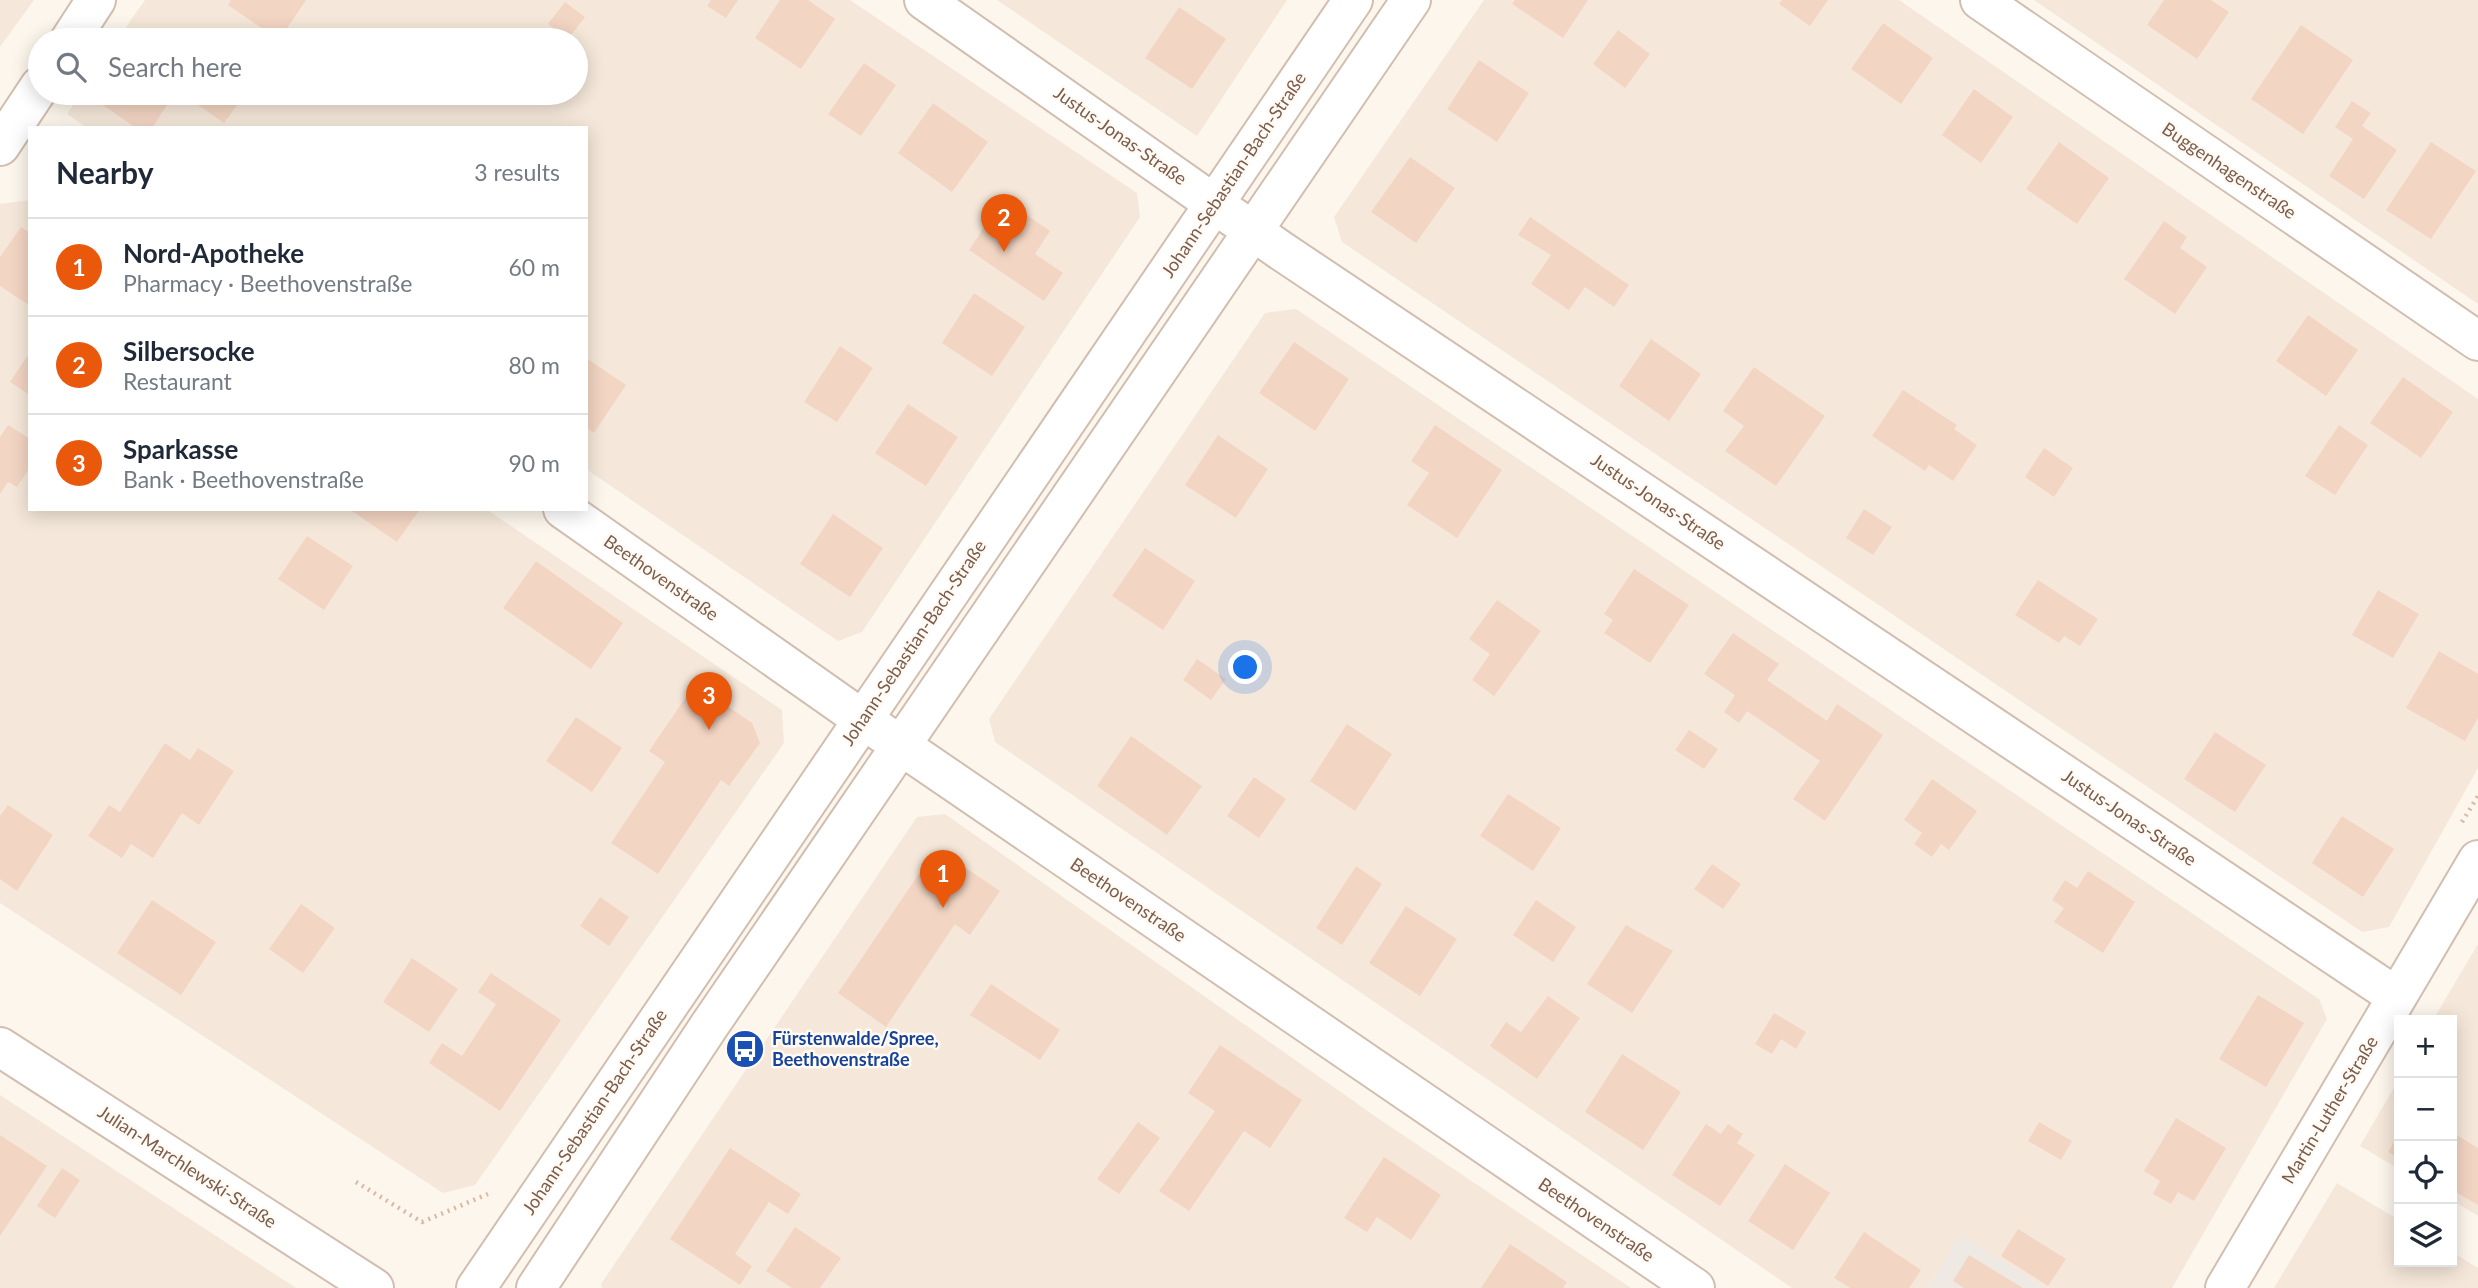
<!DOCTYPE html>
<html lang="en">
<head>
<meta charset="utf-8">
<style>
	body { margin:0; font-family:Lato,sans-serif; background:#f6f6f7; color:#1f2937 }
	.controls { position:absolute; right:21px; bottom:21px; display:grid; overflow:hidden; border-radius:0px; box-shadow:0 4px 18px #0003 }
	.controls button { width:63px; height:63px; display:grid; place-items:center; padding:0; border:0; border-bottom:2px solid #e0e1e3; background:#fff; color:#1f2937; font:35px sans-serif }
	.you { position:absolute; left:1246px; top:668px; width:24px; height:24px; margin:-18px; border:5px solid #fff; border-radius:50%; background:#1a73e8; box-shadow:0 0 0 10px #1a73e833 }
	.badge { display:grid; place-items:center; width:46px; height:46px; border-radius:50%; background:#ea580c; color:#fff; font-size:23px; font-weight:700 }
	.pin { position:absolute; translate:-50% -58px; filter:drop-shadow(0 2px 4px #0008) }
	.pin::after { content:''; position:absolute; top:37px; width:24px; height:21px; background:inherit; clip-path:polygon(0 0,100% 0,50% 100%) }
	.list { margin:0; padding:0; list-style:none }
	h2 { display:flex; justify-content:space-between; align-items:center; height:91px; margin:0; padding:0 28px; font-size:30px }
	h2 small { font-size:23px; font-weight:400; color:#747a83 }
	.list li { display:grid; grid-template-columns:46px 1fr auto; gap:21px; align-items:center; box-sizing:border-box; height:98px; padding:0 28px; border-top:2px solid #e0e1e3 }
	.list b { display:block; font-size:26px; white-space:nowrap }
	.list p { margin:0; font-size:23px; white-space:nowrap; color:#747a83 }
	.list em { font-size:23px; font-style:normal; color:#747a83 }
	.icon { flex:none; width:38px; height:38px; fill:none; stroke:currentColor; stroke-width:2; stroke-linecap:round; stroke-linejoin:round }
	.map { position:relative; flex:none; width:2478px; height:1288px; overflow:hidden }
	.search { position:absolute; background:#fff; box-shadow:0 4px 18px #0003; left:28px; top:28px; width:560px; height:77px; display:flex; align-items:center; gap:18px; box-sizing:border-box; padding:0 24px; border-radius:38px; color:#747a83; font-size:26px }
	.panel { position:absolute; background:#fff; box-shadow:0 4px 18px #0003; left:28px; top:126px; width:560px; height:385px; border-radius:0px }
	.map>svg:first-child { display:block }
	.residential { fill:#f5e8da }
	.industrial { fill:#efe9e4 }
	.building { fill:#f3d5c3 }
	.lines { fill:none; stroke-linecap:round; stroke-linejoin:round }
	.minor-casing { stroke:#d1beb0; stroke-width:42 }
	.path { stroke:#d9b8a5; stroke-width:4.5; stroke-dasharray:2 5; stroke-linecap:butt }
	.minor { stroke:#fff; stroke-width:38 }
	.labels { text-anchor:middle; stroke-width:5; stroke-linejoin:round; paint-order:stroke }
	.street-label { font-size:18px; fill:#7a5c4d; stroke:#fffaf3 }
	.transit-label { font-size:18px; font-weight:bold; fill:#164399; stroke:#fffaf3; text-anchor:start }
</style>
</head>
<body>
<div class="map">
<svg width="2478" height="1288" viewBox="0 0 2478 1288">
	<rect width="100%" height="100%" fill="#fdf6ec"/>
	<path class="residential" d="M 0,0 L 34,0 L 0,47 Z
		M 145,0 L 850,0 L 1137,193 L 1140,217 L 862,632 L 838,641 L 586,469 L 586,128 L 87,128 L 67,114 L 81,93 L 576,93 L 576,40 L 117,40 Z
		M 997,0 L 1287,0 L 1197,136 Z
		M 1484,0 L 1899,0 L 2478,399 L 2478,768 L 2389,927 L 2362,932 L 1342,242 L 1334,217 Z
		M 2034,0 L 2478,0 L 2478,304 Z
		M 30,200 L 30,509 L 486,509 L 782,710 L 784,743 L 475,1185 L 443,1193 L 0,903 L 0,204 Z
		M 1296,309 L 2319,999 L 2327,1019 L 2172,1288 L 2045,1288 L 1961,1235 L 1928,1288 L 1792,1288 L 995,742 L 989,719 L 1265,313 Z
		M 945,814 L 1382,1121 L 1631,1288 L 602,1288 L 601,1284 L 917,817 Z
		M 2478,944 L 2478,1216 L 2452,1200 L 2452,1020 L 2433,1020 Z
		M 2399,1079 L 2399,1169 L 2360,1146 Z
		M 0,1095 L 296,1288 L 0,1288 Z
		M 2337,1183 L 2399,1220 L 2399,1262 L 2452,1262 L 2452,1252 L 2478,1268 L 2478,1288 L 2274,1288 Z"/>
	<path class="industrial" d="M 1961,1234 L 2045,1288 L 1928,1288 Z"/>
	<path class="building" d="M 231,0 L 306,0 L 279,40 L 228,5 Z
		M 711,0 L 738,0 L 726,18 L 707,6 Z
		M 780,0 L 808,0 L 835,19 L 801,69 L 755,38 Z
		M 1515,0 L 1588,0 L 1563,38 L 1512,4 Z
		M 1782,0 L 1828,0 L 1810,26 L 1779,4 Z
		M 2164,0 L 2211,0 L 2229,12 L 2197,59 L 2147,25 Z
		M 565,2 L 585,17 L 568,39 L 548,24 Z
		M 1179,7 L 1226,39 L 1192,89 L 1145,58 Z
		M 1883,23 L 1933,58 L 1901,104 L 1851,69 Z
		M 2301,25 L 2353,60 L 2303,134 L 2251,99 Z
		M 1618,30 L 1650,54 L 1625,88 L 1593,64 Z
		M 1479,60 L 1529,93 L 1497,142 L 1447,109 Z
		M 864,63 L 896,85 L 861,136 L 828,114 Z
		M 1974,89 L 2013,117 L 1981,163 L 1942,135 Z
		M 107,93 L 175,93 L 152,128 L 136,128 L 100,103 Z
		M 206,93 L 246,93 L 224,123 L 198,105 Z
		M 2352,101 L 2371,113 L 2362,126 L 2397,150 L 2364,199 L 2329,176 L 2353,139 L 2335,127 Z
		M 933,103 L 988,142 L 952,192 L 898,153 Z
		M 2059,142 L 2109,178 L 2077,224 L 2026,189 Z
		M 2431,142 L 2476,171 L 2431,239 L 2386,210 Z
		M 1410,157 L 1455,188 L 1416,243 L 1371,212 Z
		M 1003,199 L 1050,231 L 1035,254 L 1063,273 L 1044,301 L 969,250 Z
		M 1530,217 L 1629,285 L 1614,307 L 1585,287 L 1569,310 L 1531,284 L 1551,255 L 1518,235 Z
		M 2164,221 L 2187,237 L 2180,248 L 2207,267 L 2175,314 L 2124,279 Z
		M 21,227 L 30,233 L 30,306 L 0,286 L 0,257 Z
		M 974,293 L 1025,327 L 992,376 L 942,343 Z
		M 2308,315 L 2358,350 L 2326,396 L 2276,361 Z
		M 1651,339 L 1701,374 L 1669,421 L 1619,386 Z
		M 1294,342 L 1349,379 L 1315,431 L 1259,393 Z
		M 840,346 L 873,368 L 837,422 L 804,402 Z
		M 30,352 L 30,395 L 10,382 Z
		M 586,358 L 626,385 L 594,433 L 586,427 Z
		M 1754,367 L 1825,416 L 1776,486 L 1725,451 L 1744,426 L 1723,411 Z
		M 2403,377 L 2453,412 L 2421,458 L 2370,423 Z
		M 1903,390 L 1957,425 L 1954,429 L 1977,445 L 1953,481 L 1929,465 L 1925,471 L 1872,436 Z
		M 908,404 L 958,437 L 926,486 L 875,453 Z
		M 8,425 L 30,439 L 30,467 L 17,487 L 8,482 L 0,494 L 0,437 Z
		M 1435,425 L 1502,470 L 1457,538 L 1407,505 L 1429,473 L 1411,461 Z
		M 2339,425 L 2368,445 L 2335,495 L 2305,476 Z
		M 1218,435 L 1268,469 L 1236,518 L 1185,485 Z
		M 2044,448 L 2073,468 L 2054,497 L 2025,477 Z
		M 349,509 L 420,509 L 397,542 Z
		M 1864,509 L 1892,527 L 1873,555 L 1846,538 Z
		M 833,514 L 883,548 L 850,597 L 800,564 Z
		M 307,536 L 353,566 L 324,610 L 278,579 Z
		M 1145,548 L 1195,581 L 1163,630 L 1112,596 Z
		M 536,561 L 623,623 L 591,669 L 503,608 Z
		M 1634,569 L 1689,605 L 1650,663 L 1604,633 L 1613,620 L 1604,614 Z
		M 2038,580 L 2098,619 L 2080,646 L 2064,636 L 2059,643 L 2015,615 Z
		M 2378,590 L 2419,614 L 2393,658 L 2352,635 Z
		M 1497,600 L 1541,631 L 1494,696 L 1472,680 L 1490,654 L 1469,639 Z
		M 1733,633 L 1779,664 L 1767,680 L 1827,721 L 1837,704 L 1883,735 L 1825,821 L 1793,799 L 1820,761 L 1747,711 L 1739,723 L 1724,712 L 1735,695 L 1704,674 Z
		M 2439,651 L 2478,674 L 2478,718 L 2465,741 L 2406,708 Z
		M 1197,659 L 1226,679 L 1211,700 L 1183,680 Z
		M 695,684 L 752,723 L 760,743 L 729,786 L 721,780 L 658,874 L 611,843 L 665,762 L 649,751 Z
		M 576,717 L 622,748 L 592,792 L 546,761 Z
		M 1347,724 L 1392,754 L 1355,811 L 1310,781 Z
		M 1689,730 L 1718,749 L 1704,769 L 1675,750 Z
		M 2215,732 L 2266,765 L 2235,812 L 2184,779 Z
		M 1131,736 L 1202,786 L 1167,835 L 1097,786 Z
		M 165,743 L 190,760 L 198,748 L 234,771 L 199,825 L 182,813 L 153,858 L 131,844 L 122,858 L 88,836 L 109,805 L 120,812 Z
		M 1254,777 L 1286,799 L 1259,838 L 1227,816 Z
		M 1932,779 L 1977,811 L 1949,850 L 1941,844 L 1932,857 L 1914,844 L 1922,833 L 1904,820 Z
		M 1508,794 L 1561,828 L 1533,871 L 1480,836 Z
		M 8,805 L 53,835 L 17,891 L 0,879 L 0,816 Z
		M 2342,816 L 2394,849 L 2363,897 L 2312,863 Z
		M 948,856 L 1000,891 L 970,935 L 955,924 L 886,1027 L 838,993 L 927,862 Z
		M 1712,864 L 1741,884 L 1723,909 L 1694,889 Z
		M 1356,866 L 1382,884 L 1342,945 L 1316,928 Z
		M 2088,871 L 2135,902 L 2103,953 L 2054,922 L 2064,908 L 2052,900 L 2065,880 L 2077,888 Z
		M 600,897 L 629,917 L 609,946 L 580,926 Z
		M 152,900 L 216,942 L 181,995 L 117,953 Z
		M 1536,900 L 1576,927 L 1553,962 L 1513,935 Z
		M 301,904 L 335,928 L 303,973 L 269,949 Z
		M 1406,906 L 1457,939 L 1420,996 L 1369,963 Z
		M 1626,925 L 1673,951 L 1632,1013 L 1587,984 Z
		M 412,958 L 458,989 L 429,1032 L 383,1002 Z
		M 491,973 L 561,1020 L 500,1111 L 429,1063 L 442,1043 L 462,1056 L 496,1004 L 478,992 Z
		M 991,984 L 1060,1030 L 1040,1060 L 970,1015 Z
		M 2258,995 L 2304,1023 L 2266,1087 L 2219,1059 Z
		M 1548,996 L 1580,1018 L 1537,1079 L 1490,1046 L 1506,1022 L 1521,1032 Z
		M 1774,1013 L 1806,1032 L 1796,1049 L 1781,1039 L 1772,1054 L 1755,1044 Z
		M 1220,1045 L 1302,1100 L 1270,1148 L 1244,1131 L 1189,1211 L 1159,1191 L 1215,1111 L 1188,1093 Z
		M 1622,1054 L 1681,1092 L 1643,1150 L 1585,1112 Z
		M 2176,1118 L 2226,1148 L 2194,1201 L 2178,1192 L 2171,1204 L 2153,1194 L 2160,1181 L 2144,1171 Z
		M 1138,1122 L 1160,1138 L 1119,1194 L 1097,1179 Z
		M 2039,1122 L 2072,1141 L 2061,1160 L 2028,1141 Z
		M 1706,1124 L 1721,1134 L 1728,1124 L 1743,1134 L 1737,1143 L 1755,1155 L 1720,1206 L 1672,1175 Z
		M 2452,1132 L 2478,1148 L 2478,1205 L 2452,1190 Z
		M 2399,1133 L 2399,1159 L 2388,1152 Z
		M 0,1135 L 47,1166 L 0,1236 Z
		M 730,1148 L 801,1194 L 788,1214 L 769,1202 L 735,1254 L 752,1266 L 740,1285 L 670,1239 Z
		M 1384,1157 L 1441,1195 L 1411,1240 L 1377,1217 L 1367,1232 L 1344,1218 Z
		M 1785,1164 L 1830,1193 L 1793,1250 L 1748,1221 Z
		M 62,1168 L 80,1180 L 55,1218 L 37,1206 Z
		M 795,1227 L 841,1258 L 820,1288 L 792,1288 L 766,1271 Z
		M 2018,1229 L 2066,1259 L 2048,1286 L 2001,1256 Z
		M 1864,1232 L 1921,1270 L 1909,1288 L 1850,1288 L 1834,1278 Z
		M 1510,1244 L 1567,1282 L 1563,1288 L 1481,1288 Z
		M 1969,1255 L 2023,1288 L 1964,1288 L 1953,1281 Z"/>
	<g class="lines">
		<g class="minor-casing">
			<path id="minor" d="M 924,0 L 1280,250 L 2397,997
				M 1980,0 L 2478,341
				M 70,40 L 96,0
				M 0,146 L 40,86
				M 563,509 L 862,719 L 1695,1288
				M 0,1047 L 374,1288
				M 476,1288 L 1353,0
				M 536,1288 L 709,1026 L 1411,0
				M 2225,1288 L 2478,860"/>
		</g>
		<path class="path" d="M 2462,822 L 2478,796
			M 356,1182 L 422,1222 L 488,1194"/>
		<use href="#minor" class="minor"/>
	</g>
	<defs>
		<g id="bus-disc" transform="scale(2.0125)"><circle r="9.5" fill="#1a4fb4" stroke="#fffaf3"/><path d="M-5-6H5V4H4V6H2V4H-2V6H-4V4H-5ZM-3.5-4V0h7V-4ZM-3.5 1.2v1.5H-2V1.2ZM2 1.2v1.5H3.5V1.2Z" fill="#fff"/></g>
	</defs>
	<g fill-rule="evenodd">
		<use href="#bus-disc" x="745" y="1049"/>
	</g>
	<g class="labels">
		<g class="street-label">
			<text transform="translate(1120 136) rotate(35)" y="6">Justus-Jonas-Straße</text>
			<text transform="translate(2229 171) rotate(34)" y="6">Buggenhagenstraße</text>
			<text transform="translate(1234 175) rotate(-56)" y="6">Johann-Sebastian-Bach-Straße</text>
			<text transform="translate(1658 502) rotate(34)" y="6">Justus-Jonas-Straße</text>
			<text transform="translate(661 578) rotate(35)" y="6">Beethovenstraße</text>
			<text transform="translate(914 643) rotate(-56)" y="6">Johann-Sebastian-Bach-Straße</text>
			<text transform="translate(2129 818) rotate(34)" y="6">Justus-Jonas-Straße</text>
			<text transform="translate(1128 900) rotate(34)" y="6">Beethovenstraße</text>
			<text transform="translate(2330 1110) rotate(-59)" y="6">Martin-Luther-Straße</text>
			<text transform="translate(595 1112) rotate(-56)" y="6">Johann-Sebastian-Bach-Straße</text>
			<text transform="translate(187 1167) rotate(33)" y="6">Julian-Marchlewski-Straße</text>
			<text transform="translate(1596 1220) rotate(34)" y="6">Beethovenstraße</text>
		</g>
		<g class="transit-label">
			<text x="772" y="1045">Fürstenwalde/Spree,<tspan x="772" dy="21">Beethovenstraße</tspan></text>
		</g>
	</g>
</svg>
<div class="controls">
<button>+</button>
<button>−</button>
<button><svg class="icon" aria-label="locate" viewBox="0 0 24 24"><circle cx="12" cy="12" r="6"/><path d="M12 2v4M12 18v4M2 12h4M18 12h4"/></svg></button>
<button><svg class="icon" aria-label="layers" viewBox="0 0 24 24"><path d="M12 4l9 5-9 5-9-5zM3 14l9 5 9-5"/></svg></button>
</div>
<div class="you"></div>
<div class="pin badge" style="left:943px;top:908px">1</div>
<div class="pin badge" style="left:1004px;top:252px">2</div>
<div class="pin badge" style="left:709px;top:730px">3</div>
<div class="search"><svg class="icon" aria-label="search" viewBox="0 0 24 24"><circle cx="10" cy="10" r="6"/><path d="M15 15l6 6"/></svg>Search here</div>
<section class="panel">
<h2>Nearby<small>3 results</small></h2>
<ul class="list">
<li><span class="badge">1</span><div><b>Nord-Apotheke</b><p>Pharmacy · Beethovenstraße</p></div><em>60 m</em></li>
<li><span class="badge">2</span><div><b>Silbersocke</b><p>Restaurant</p></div><em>80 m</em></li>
<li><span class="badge">3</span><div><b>Sparkasse</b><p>Bank · Beethovenstraße</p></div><em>90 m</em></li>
</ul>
</section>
</div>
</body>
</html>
